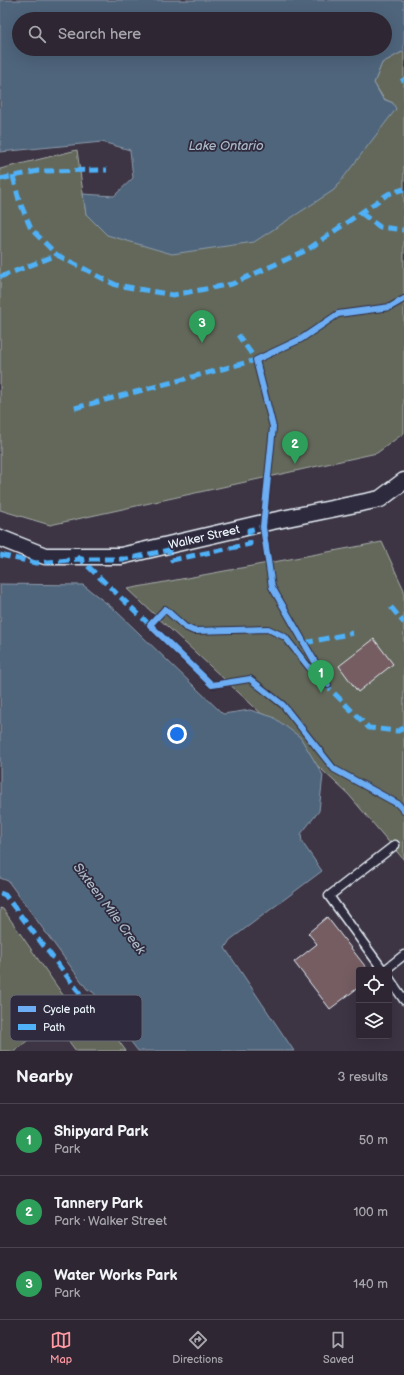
<!DOCTYPE html>
<html lang="en">
<head>
<meta charset="utf-8">
<style>
	body { margin:0; font-family:"Balsamiq Sans",sans-serif; background:#3a333f; color:#f1f3f6 }
	.controls { position:absolute; right:12px; bottom:12px; display:grid; overflow:hidden; border-radius:4px; box-shadow:0 4px 16px #0002 }
	.controls button { width:36px; height:36px; display:grid; place-items:center; padding:0; border:0; border-bottom:1px solid #49444e; background:#2e2733; color:#f1f3f6; font:20px sans-serif }
	.you { position:absolute; left:177px; top:734px; width:14px; height:14px; margin:-10px; border:3px solid #fff; border-radius:50%; background:#1a73e8; box-shadow:0 0 0 6px #1a73e833 }
	.badge { display:grid; place-items:center; width:26px; height:26px; border-radius:50%; background:#ff9aa2; color:#fff; font-size:13px; font-weight:700 }
	.pin { position:absolute; translate:-50% -33px; filter:drop-shadow(0 1px 2px #0008) }
	.pin::after { content:''; position:absolute; top:21px; width:14px; height:12px; background:inherit; clip-path:polygon(0 0,100% 0,50% 100%) }
	.list { margin:0; padding:0; list-style:none }
	h2 { display:flex; justify-content:space-between; align-items:center; height:52px; margin:0; padding:0 16px; font-size:17px }
	h2 small { font-size:13px; font-weight:400; color:#a7a5ac }
	.list li { display:grid; grid-template-columns:26px 1fr auto; gap:12px; align-items:center; box-sizing:border-box; height:72px; padding:0 16px; border-top:1px solid #49444e }
	.list b { display:block; font-size:15px; white-space:nowrap }
	.list p { margin:0; font-size:13px; white-space:nowrap; color:#a7a5ac }
	.list em { font-size:13px; font-style:normal; color:#a7a5ac }
	.icon { flex:none; width:22px; height:22px; fill:none; stroke:currentColor; stroke-width:2; stroke-linecap:round; stroke-linejoin:round }
	.map { position:relative; flex:none; width:404px; height:1051px; overflow:hidden }
	.search { position:absolute; background:#2e2733; box-shadow:0 4px 16px #0002; left:12px; right:12px; top:12px; height:44px; display:flex; align-items:center; gap:10px; box-sizing:border-box; padding:0 14px; border-radius:22px; color:#a7a5ac; font-size:15px }
	.sheet { height:268px; background:#2e2733 }
	nav { display:flex; justify-content:space-around; align-items:center; box-sizing:border-box; height:56px; border-top:1px solid #49444e; background:#2e2733; font-size:11px; color:#a7a5ac }
	nav a { display:grid; justify-items:center; gap:2px }
	nav .on { color:#ff9aa2 }
	.map>svg:first-child { display:block }
	.green { fill:#63685a; stroke:#a6aca9 }
	.water { fill:#50657b; stroke:#8d9dad; fill-rule:evenodd }
	.building { fill:#745d62; stroke:#e8f1f8 }
	.lines { fill:none; stroke-linecap:round; stroke-linejoin:round }
	.lane-casing { stroke:#e8f1f8; stroke-width:11 }
	.street-casing { stroke:#e8f1f8; stroke-width:19 }
	.lane { stroke:#2f2a3d; stroke-width:8 }
	.street { stroke:#2f2a3d; stroke-width:16 }
	.quiet { stroke:#4fb1f8; stroke-width:5; stroke-dasharray:10 5; stroke-linecap:butt }
	.cycleway-casing { stroke:#2f2a3d; stroke-width:8 }
	.cycleway { stroke:#6dadf4; stroke-width:6 }
	.labels { text-anchor:middle; stroke-width:3.5; stroke-linejoin:round; paint-order:stroke }
	.street-label { font-size:12px; fill:#e8f1f8; stroke:#2f2a3d }
	.water-label { font-size:13px; font-style:italic; fill:#abb9c6; stroke:#2f2a3d }
	.key { fill:#2f2a3d; stroke:#666675; stroke-width:1 }
	.key-label { font-size:11px; fill:#e8f1f8 }
</style>
</head>
<body>
<div class="map">
<svg width="404" height="1051" viewBox="0 0 404 1051">
	<rect width="100%" height="100%" fill="#3d3444"/>
	<filter id="ink" filterUnits="userSpaceOnUse"><feTurbulence type="fractalNoise" baseFrequency=".025" numOctaves="2"/><feDisplacementMap in="SourceGraphic" scale="8" xChannelSelector="R" yChannelSelector="G"/><feConvolveMatrix kernelMatrix="1 2 1 2 8 2 1 2 1" color-interpolation-filters="sRGB"/></filter>
	<g filter="url(#ink)">
		<path class="green" d="M 402,52 L 404,53 L 404,433 L 377,453 L 50,525 L 0,510 L 0,169 L 77,150 L 86,214 L 393,103 L 384,99 L 374,83 L 382,63 Z
			M 382,542 L 404,590 L 404,860 L 349,795 L 127,589 Z
			M 0,908 L 3,909 L 70,1005 L 15,1051 L 0,1051 Z
			M 92,1004 L 126,1051 L 76,1051 L 59,1028 Z"/>
		<path class="water" d="M 0,0 L 404,0 L 404,53 L 402,52 L 382,63 L 374,83 L 383,99 L 393,103 L 396,109 L 334,190 L 254,242 L 172,254 L 107,235 L 86,214 L 83,194 L 114,196 L 133,178 L 130,150 L 102,142 L 0,152 ZM 19,19 L 385,19 L 385,49 L 19,49 Z
			M 0,584 L 83,585 L 114,609 L 223,714 L 250,710 L 273,717 L 300,737 L 323,775 L 319,811 L 301,834 L 302,842 L 322,871 L 230,940 L 225,948 L 294,1051 L 138,1051 L 93,992 L 87,989 L 8,881 L 0,878 Z"/>
		<path class="building" d="M 374,639 L 393,664 L 358,692 L 339,666 Z
			M 327,917 L 368,970 L 359,970 L 359,987 L 330,1009 L 294,962 L 317,944 L 308,933 Z"/>
		<g class="lines">
			<g class="lane-casing">
				<path id="lane" d="M 383,970 L 329,896 L 395,845
					M 385,970 L 404,955
					M 389,978 L 404,1000"/>
			</g>
			<g class="street-casing">
				<path id="street" d="M 0,538 L 45,556 L 121,556 L 263,523 L 380,499 L 404,481"/>
			</g>
			<use href="#lane" class="lane"/>
			<use href="#street" class="street"/>
			<path class="quiet" d="M 402,78 L 404,81
				M 13,176 L 19,200 L 31,229 L 57,255
				M 0,179 L 38,171 L 107,170
				M 361,213 L 380,227 L 404,230
				M 0,277 L 57,255 L 116,285 L 173,295 L 232,284 L 307,250 L 388,194 L 404,189
				M 75,408 L 256,360 L 238,335
				M 0,555 L 36,563 L 81,559 L 126,559 L 169,550 L 172,560 L 250,544 L 249,530 L 263,527
				M 77,556 L 151,626
				M 391,607 L 404,623
				M 304,643 L 353,633
				M 326,681 L 330,689 L 369,728 L 398,731 L 404,728
				M 0,893 L 5,895 L 79,992 L 80,998 L 32,1023"/>
			<g class="cycleway-casing">
				<path id="cycleway" d="M 326,681 L 272,587 L 263,527 L 273,427 L 256,360 L 301,339 L 338,314 L 390,307 L 404,299
					M 328,685 L 319,680 L 285,637 L 268,629 L 194,631 L 185,627 L 165,609 L 150,625 L 212,685 L 250,679 L 283,705 L 334,769 L 398,804 L 404,811"/>
			</g>
			<use href="#cycleway" class="cycleway"/>
		</g>
	</g>
	<g class="labels">
		<g class="street-label">
			<text transform="translate(204 537) rotate(-13)" y="4">Walker Street</text>
		</g>
		<g class="water-label">
			<text x="226" y="150">Lake Ontario</text>
			<text transform="translate(110 908) rotate(53)" y="5">Sixteen Mile Creek</text>
		</g>
	</g>
	<rect x="10" y="995" width="132" height="46" rx="6" class="key"/>
	<rect x="18" y="1006" width="18" height="6" fill="#6dadf4"/>
	<rect x="18" y="1024" width="18" height="6" fill="#4fb1f8"/>
	<g class="key-label">
		<text x="43" y="1013">Cycle path</text>
		<text x="43" y="1031">Path</text>
	</g>
</svg>
<div class="controls">
<button><svg class="icon" aria-label="locate" viewBox="0 0 24 24"><circle cx="12" cy="12" r="6"/><path d="M12 2v4M12 18v4M2 12h4M18 12h4"/></svg></button>
<button><svg class="icon" aria-label="layers" viewBox="0 0 24 24"><path d="M12 4l9 5-9 5-9-5zM3 14l9 5 9-5"/></svg></button>
</div>
<div class="you"></div>
<div class="pin badge" style="left:321px;top:693px;background:#2e9e5b">1</div>
<div class="pin badge" style="left:295px;top:464px;background:#2e9e5b">2</div>
<div class="pin badge" style="left:202px;top:343px;background:#2e9e5b">3</div>
<div class="search"><svg class="icon" aria-label="search" viewBox="0 0 24 24"><circle cx="10" cy="10" r="6"/><path d="M15 15l6 6"/></svg>Search here</div>
</div>
<section class="sheet">
<h2>Nearby<small>3 results</small></h2>
<ul class="list">
<li><span class="badge" style="background:#2e9e5b">1</span><div><b>Shipyard Park</b><p>Park</p></div><em>50 m</em></li>
<li><span class="badge" style="background:#2e9e5b">2</span><div><b>Tannery Park</b><p>Park · Walker Street</p></div><em>100 m</em></li>
<li><span class="badge" style="background:#2e9e5b">3</span><div><b>Water Works Park</b><p>Park</p></div><em>140 m</em></li>
</ul>
</section>
<nav>
<a class="on"><svg class="icon" aria-label="map" viewBox="0 0 24 24"><path d="M3 6l6-2 6 2 6-2v14l-6 2-6-2-6 2zM9 4v14M15 6v14"/></svg>Map</a>
<a><svg class="icon" aria-label="directions" viewBox="0 0 24 24"><path d="M12 3l9 9-9 9-9-9zM9 14v-3h6M13 9l2 2-2 2"/></svg>Directions</a>
<a><svg class="icon" aria-label="saved" viewBox="0 0 24 24"><path d="M7 4h10v16l-5-4-5 4z"/></svg>Saved</a>
</nav>
</body>
</html>
